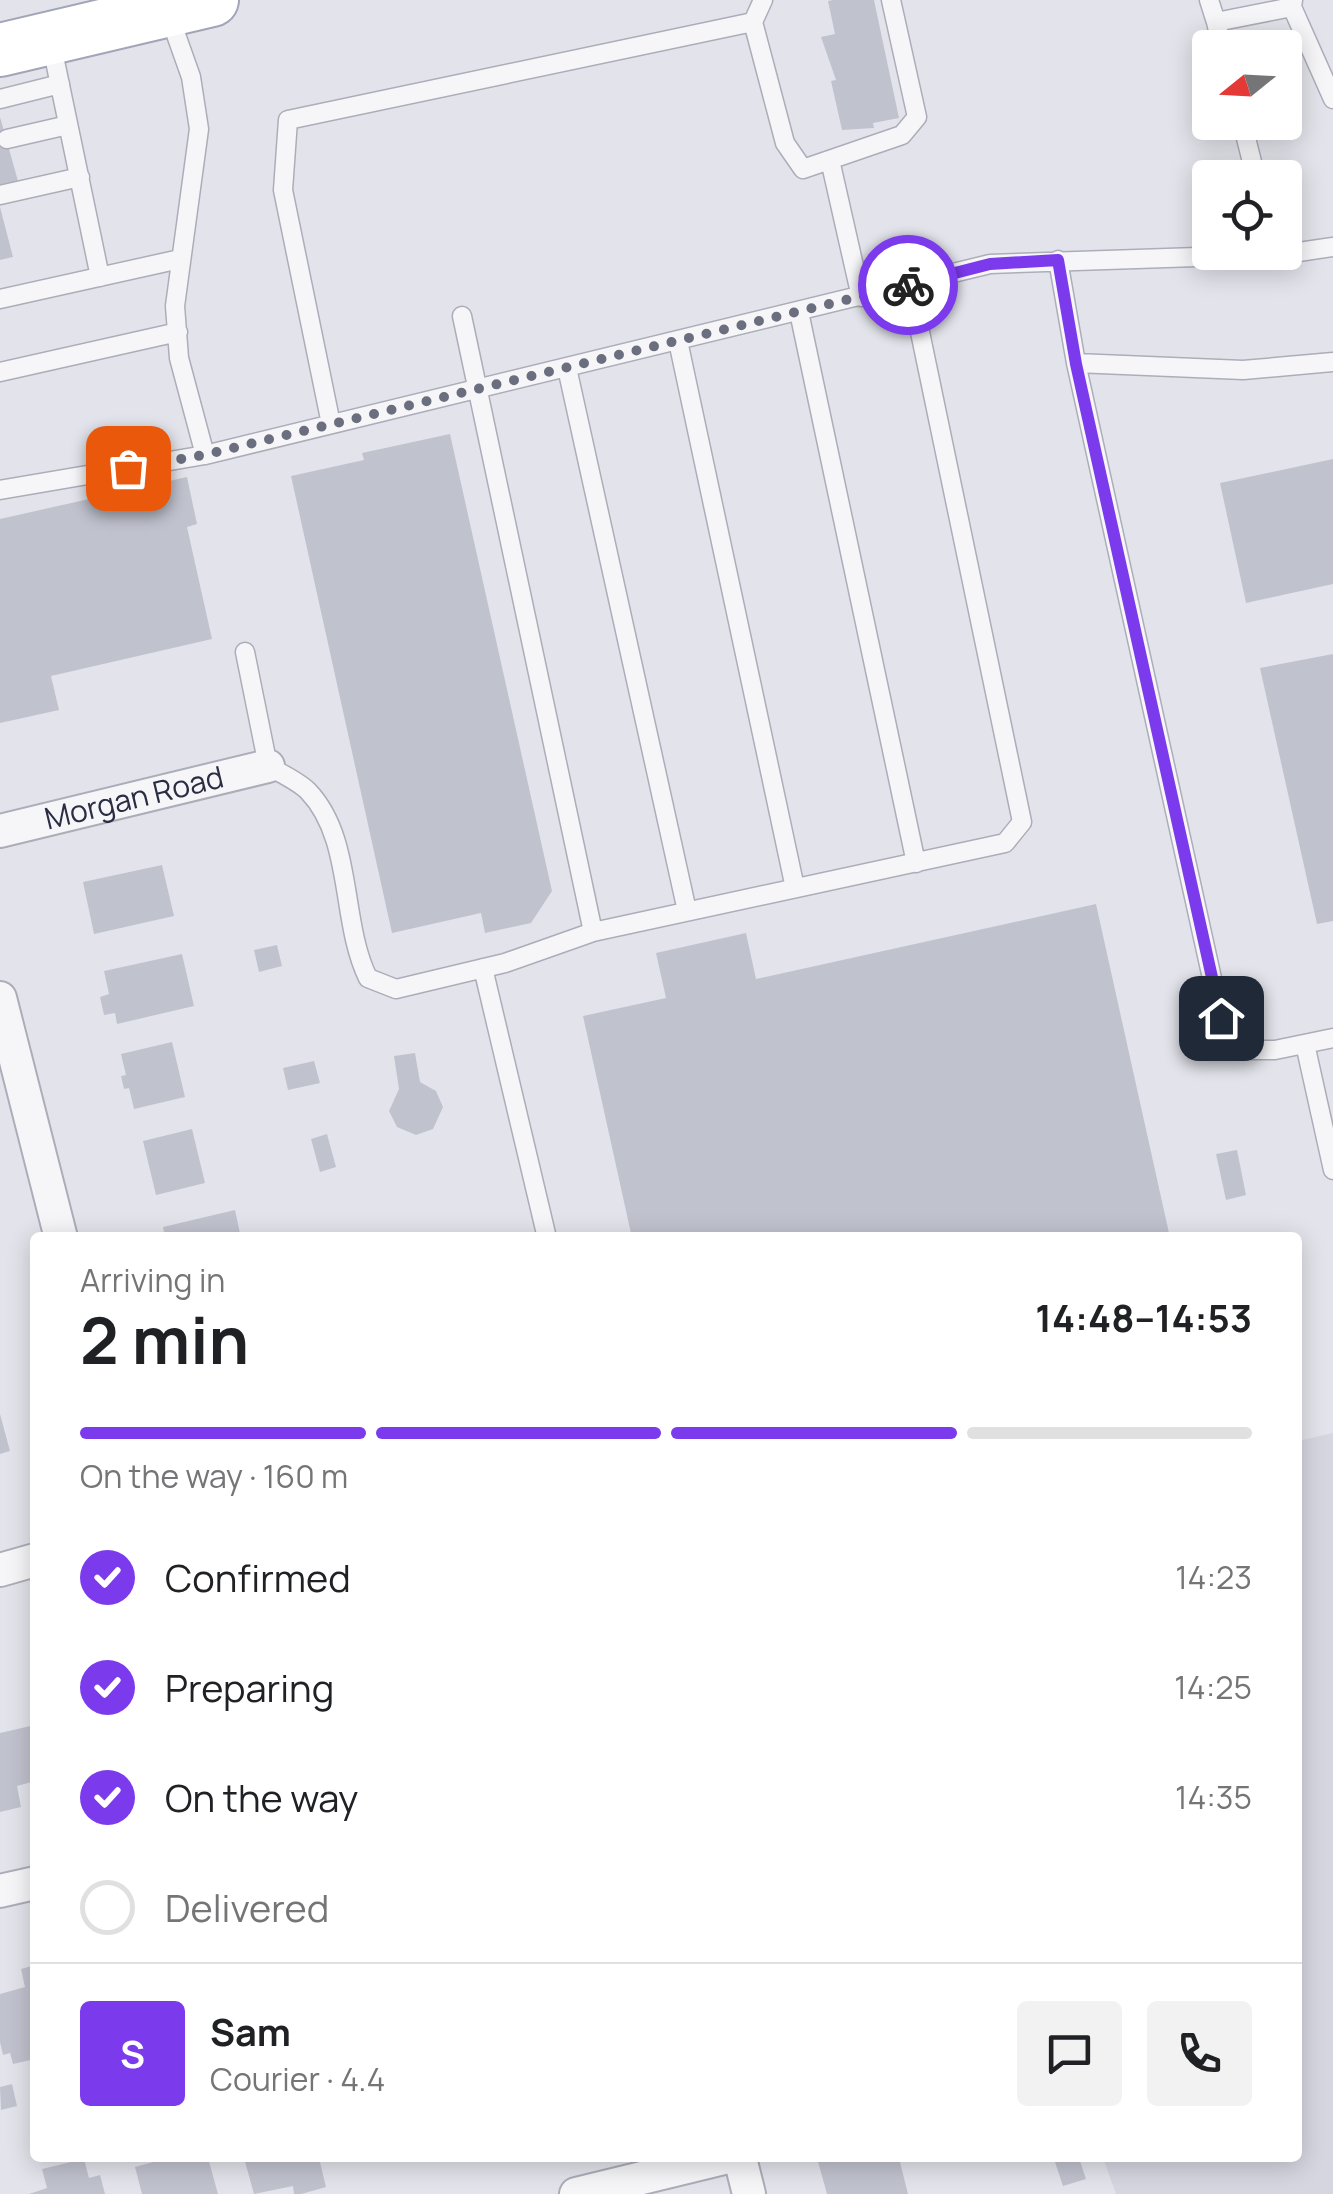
<!DOCTYPE html>
<meta charset="utf-8">
<style>
:root{--surface:#fff;--page:#f2f2f2;--text:#202124;--muted:#757577;--line:#e0e0e0;--accent:#7c3aed}
body{margin:0;font-family:Manrope,sans-serif;background:var(--page);color:var(--text);height:100vh;display:flex;flex-direction:column;font-size:38px;white-space:nowrap}
*{box-sizing:border-box;margin:0}
p{font-size:32px;color:var(--muted)}
.icon{flex:none;width:55px;height:55px;fill:none;stroke:currentColor;stroke-width:2;stroke-linecap:round;stroke-linejoin:round}
.map{position:relative;flex:1;overflow:hidden}
.details{position:absolute;left:30px;top:1232px;width:1272px;height:930px;display:flex;flex-direction:column;background:var(--surface);border-radius:10px;box-shadow:0 5px 25px #0003}
.details>*{flex:none}
.needle{width:65px;rotate:252deg}
.buttons{position:absolute;left:1192px;top:30px;display:grid;gap:20px}
.buttons a{display:grid;place-items:center;width:110px;height:110px;border-radius:10px;background:var(--surface);box-shadow:0 5px 25px #0003;font-size:50px}
.pin{position:absolute;display:grid;place-items:center;width:85px;height:85px;color:#fff;margin:-42px;border-radius:20px;box-shadow:0 5px 15px #0006}
.courier{position:absolute;display:grid;place-items:center;width:100px;height:100px;margin:-50px;border:8px solid #7c3aed;border-radius:50%;background:#fff;color:#222;box-shadow:0 2px 12px #0007}
.overview em{font-style:normal;font-weight:700}
.overview div{display:flex;flex-direction:column-reverse}
.overview{display:flex;align-items:center;justify-content:space-between;height:170px;padding:0 50px}
h1{font-size:65px;font-weight:700;line-height:75px}
.bar{display:grid;grid-template-columns:repeat(4,1fr);gap:15px 10px;align-content:center;height:120px;padding:0 50px}
.bar i{height:12px;border-radius:8px;background:var(--line)}
.bar .active{background:var(--accent)}
.bar p{grid-column:span 4}
.line{display:flex;align-items:center;gap:25px;padding:0 50px;border-top:2px solid var(--line)}
.line div{flex:1}
.round{display:grid;place-items:center;flex:none;width:105px;height:105px;border-radius:10px;background:var(--page)}
ol{padding:0 50px;list-style:none}
li{display:flex;align-items:center;gap:30px;height:110px}
li p{margin-inline-start:auto}
li .icon{padding:10px;border-radius:50%;background:var(--accent);color:#fff;stroke-width:4}
li:last-child{color:var(--muted)}
li i{width:55px;height:55px;border:5px solid var(--line);border-radius:50%}
.map>svg:first-child{display:block}
.built{fill:#d5d6e0}
.building{fill:#c0c2ce}
.lines{fill:none;stroke-linecap:round;stroke-linejoin:round}
.lane-casing{stroke:#acadb9;stroke-width:21}
.street-casing{stroke:#acadb9;stroke-width:36}
.primary-casing{stroke:#a2a5b7;stroke-width:56}
.lane{stroke:#f6f6f9;stroke-width:18}
.street{stroke:#f6f6f9;stroke-width:32}
.primary{stroke:#fff;stroke-width:52}
.done{stroke:#6b6e7e;stroke-width:10;stroke-dasharray:0 18}
.route{stroke:#7c3aed;stroke-width:12}
.labels{text-anchor:middle;stroke-width:8;stroke-linejoin:round;paint-order:stroke}
.street-label{font-size:30px;fill:#2b2e43;stroke:#f3f4f8}
</style>
<div class="map">
<svg width="1333" height="2194" viewBox="0 0 1333 2194">
<rect width="100%" height="100%" fill="#e3e4eb"/>
<!-- built -->
<path class="built" d="M1333,1433V2194H1116L1103,2158H1298V1441Z"/>
<!-- building -->
<path class="building" d="M833,0H874L899,118L873,123L874,128L842,130L831,81L836,80L821,37L835,34L828,1Z
M0,117L18,181L0,186Z
M0,207L13,257L0,260Z
M450,434L552,891L531,923L485,933L481,913L392,933L291,476L364,460L362,453Z
M1333,459V584L1246,603L1220,483Z
M187,477L197,524L187,527L212,639L51,676L59,710L0,723V519Z
M1333,654V921L1317,924L1260,668Z
M162,865L174,916L94,934L83,882Z
M1096,904L1169,1233L1147,1238H632L583,1016L666,998L656,953L746,933L756,979Z
M277,945L282,966L259,972L254,950Z
M182,954L194,1006L117,1024L115,1013L104,1015L100,997L109,994L104,971Z
M172,1042L185,1097L134,1109L129,1088L124,1089L121,1076L126,1075L121,1054Z
M415,1053L420,1082L436,1091L443,1107L433,1129L416,1135L397,1127L389,1111L399,1089L394,1056Z
M314,1061L320,1083L288,1090L283,1068Z
M192,1129L205,1183L156,1195L143,1141Z
M327,1134L336,1167L320,1172L311,1139Z
M1237,1150L1246,1195L1226,1200L1216,1154Z
M235,1210L241,1238H165L163,1227Z
M0,1414L10,1451L0,1454Z
M35,1725V1781L17,1786L21,1807L0,1812V1733Z
M35,1965V2059L13,2064L10,2053L3,2055L0,2042V1994L25,1987L21,1969Z
M12,2084L17,2106L1,2110L0,2087Z
M168,2158H208L218,2194H142L135,2167Z
M244,2158H319L326,2187L301,2194H294L293,2186L254,2194Z
M817,2158H899L908,2194H827Z
M1070,2158H1079L1086,2179L1063,2186L1055,2162Z
M84,2159L89,2178L100,2175L105,2194H29L47,2188L42,2169Z"/>
<g class="lines">
<!-- lane casing -->
<g class="lane-casing">
<path id="lane" d="M763,0L753,22L785,143L803,169L902,135L917,117L891,0
M1209,0L1216,22L1292,7
M1293,0L1292,7L1333,99
M169,15L191,77L199,129L175,306L179,358L205,455
M1216,22L1222,48
M51,42L100,277
M0,99L60,84
M1242,122L1256,178
M7,139L68,125
M830,160L861,297
M0,195L80,177
M1058,260L1076,363L1221,1019L1240,1050H1275L1333,1038
M0,299L180,259
M799,312L916,863
M462,316L593,932
M678,341L795,888
M1076,363L1243,370L1333,362
M567,368L687,911
M0,372L178,332
M331,424L283,190L288,120L753,22
M0,490L205,455L990,264L1285,254L1333,247
M245,652L268,766C280,773 298,781 308,791C354,839 340,921 368,978L396,989L505,963L593,932L1005,843L1022,822L910,284
M483,968L547,1238
M1305,1044L1333,1170"/>
</g>
<!-- street casing -->
<g class="street-casing">
<g id="street">
<path id="s1" d="M0,831L268,766"/>
<path d="M0,998L61,1238"/>
<path d="M0,1570L35,1560"/>
<path d="M0,1891L35,1883"/>
<path d="M740,2158L749,2194"/>
<path d="M576,2194L724,2158"/>
</g>
</g>
<!-- primary casing -->
<g class="primary-casing">
<path id="primary" d="M0,50L212,0"/>
</g>
<!-- lane -->
<use href="#lane" class="lane"/>
<!-- street -->
<use href="#street" class="street"/>
<!-- primary -->
<use href="#primary" class="primary"/>
</g>
<g class="lines">
<!-- done -->
<path class="done" d="M128,468L204,455L908,285"/>
<!-- route -->
<path class="route" d="M908,285L990,264L1058,260L1076,364L1221,1018"/>
</g>
<g class="labels">
<!-- street labels -->
<g class="street-label">
<text dy="10" stroke="none"><textPath href="#s1" startOffset="138">Morgan Road</textPath></text>
</g>
</g>
</svg>
<div class="buttons">
<a><svg class="needle" viewBox="-14 -14 28 28"><path d="M0-13l5 13h-10z" fill="#e53935"/><path d="M0 13l5-13h-10z" fill="#757577"/></svg></a>
<a><svg class="icon" aria-label="locate" viewBox="0 0 24 24"><circle cx="12" cy="12" r="6"/><path d="M12 2v4M12 18v4M2 12h4M18 12h4"/></svg></a>
</div>
<div class="pin" style="left:128px;top:468px;background:#ea580c"><svg class="icon" aria-label="bag" viewBox="0 0 24 24"><path d="M5 8h14l-1 12H6zM9 8a3 3 0 0 1 6 0"/></svg></div>
<div class="pin" style="left:1221px;top:1018px;background:#1f2937"><svg class="icon" aria-label="home" viewBox="0 0 24 24"><path d="M3 11l9-7 9 7M6 9v11h12V9"/></svg></div>
<div class="courier" style="left:908px;top:285px"><svg class="icon" aria-label="bike" viewBox="0 0 24 24"><circle cx="6" cy="16" r="4"/><circle cx="18" cy="16" r="4"/><path d="M6 16l4-8h5l3 8M10 8l3 8H6M13 5h3"/></svg></div>
<section class="details">
<div class="overview"><div><h1>2 min</h1><p>Arriving in</p></div><em>14:48–14:53</em></div>
<div class="bar"><i class="active"></i><i class="active"></i><i class="active"></i><i></i><p>On the way · 160 m</p></div>
<ol>
<li><svg class="icon" aria-label="check" viewBox="0 0 24 24"><path d="M5 12l5 5 9-10"/></svg>Confirmed<p>14:23</p></li>
<li><svg class="icon" aria-label="check" viewBox="0 0 24 24"><path d="M5 12l5 5 9-10"/></svg>Preparing<p>14:25</p></li>
<li><svg class="icon" aria-label="check" viewBox="0 0 24 24"><path d="M5 12l5 5 9-10"/></svg>On the way<p>14:35</p></li>
<li><i></i>Delivered</li>
</ol>
<div class="line" style="height:180px"><b class="round" style="background:var(--accent);color:#fff">S</b><div><b>Sam</b><p>Courier · 4.4</p></div><a class="round"><svg class="icon" aria-label="chat" viewBox="0 0 24 24"><path d="M4 5h16v11H9l-5 4z"/></svg></a><a class="round"><svg class="icon" aria-label="phone" viewBox="0 0 24 24"><path d="M5 4h4l2 5-3 2q2 4 5 5l2-3 5 2v4C11 20 4 13 5 4z"/></svg></a></div>
</section>
</div>
